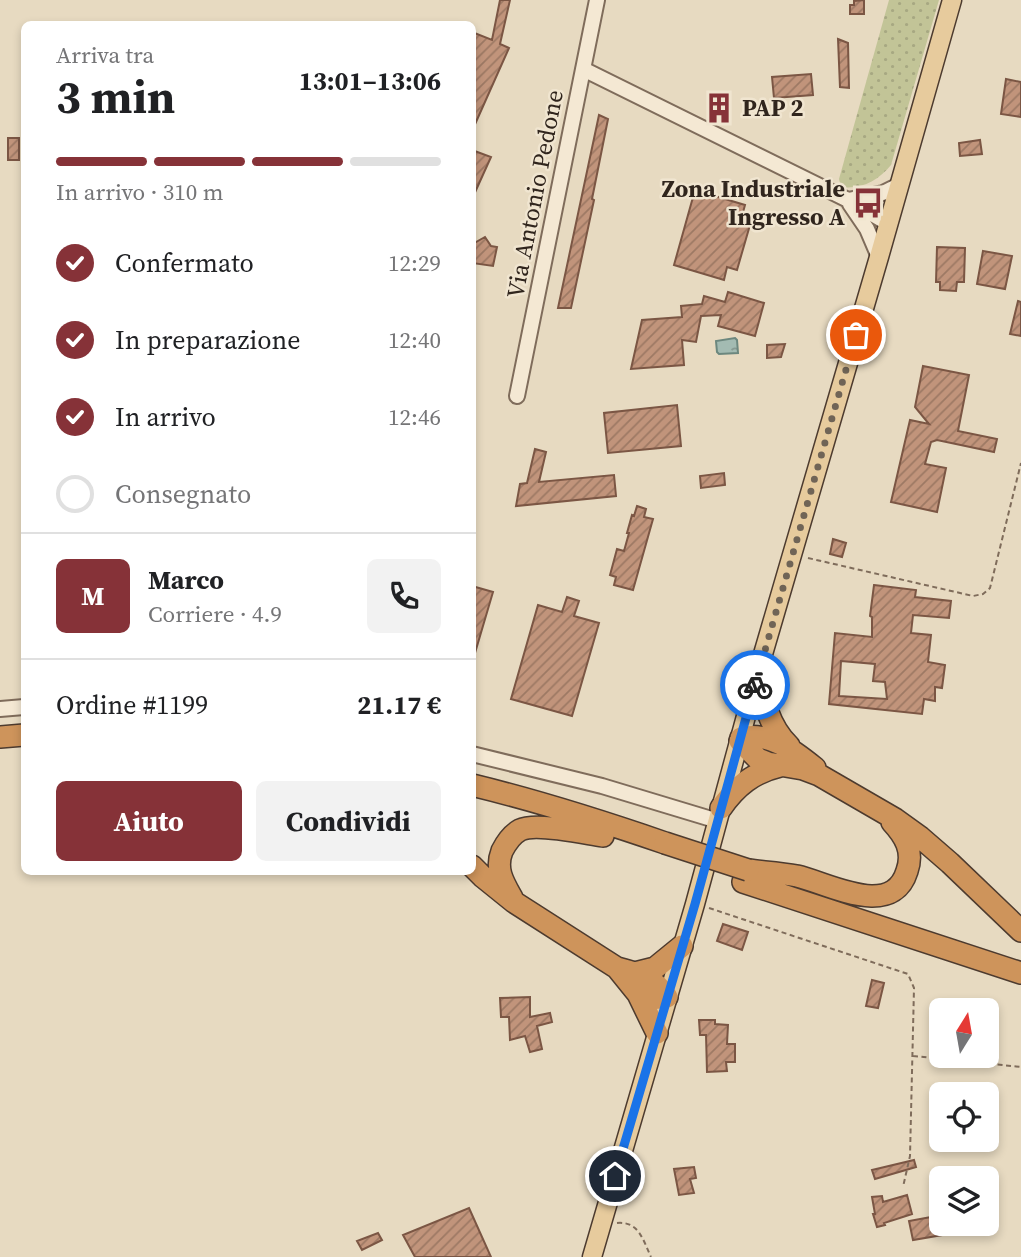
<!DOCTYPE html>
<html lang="it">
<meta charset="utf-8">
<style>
:root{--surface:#fff;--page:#f2f2f2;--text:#202124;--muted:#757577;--line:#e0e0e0;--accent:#863238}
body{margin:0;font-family:"Source Serif 4",serif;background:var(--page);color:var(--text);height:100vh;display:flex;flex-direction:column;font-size:26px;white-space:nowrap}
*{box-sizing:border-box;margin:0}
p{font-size:23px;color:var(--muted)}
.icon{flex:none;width:38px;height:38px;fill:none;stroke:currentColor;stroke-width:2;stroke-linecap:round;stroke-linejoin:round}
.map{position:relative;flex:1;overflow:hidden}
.sheet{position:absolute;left:21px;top:21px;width:455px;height:854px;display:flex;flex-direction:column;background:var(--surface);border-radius:10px;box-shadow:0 4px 10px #0003}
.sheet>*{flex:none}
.needle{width:46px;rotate:11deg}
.buttons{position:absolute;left:929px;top:998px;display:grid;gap:14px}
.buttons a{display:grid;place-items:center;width:70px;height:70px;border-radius:10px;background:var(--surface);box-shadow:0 4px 10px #0003;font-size:35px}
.pin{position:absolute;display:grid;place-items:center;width:60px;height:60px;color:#fff;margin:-30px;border:4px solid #fff;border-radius:50%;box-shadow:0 2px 7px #0007}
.courier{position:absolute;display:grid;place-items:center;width:70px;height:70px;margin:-35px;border:5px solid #1a73e8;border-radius:50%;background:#fff;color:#222;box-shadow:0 2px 9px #0007}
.summary em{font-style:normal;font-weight:700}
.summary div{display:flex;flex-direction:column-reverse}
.summary{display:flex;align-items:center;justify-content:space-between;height:119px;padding:0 35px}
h1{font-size:46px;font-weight:700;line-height:52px}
.bar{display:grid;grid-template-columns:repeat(4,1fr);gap:10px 7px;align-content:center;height:84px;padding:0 35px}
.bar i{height:9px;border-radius:5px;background:var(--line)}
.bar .current{background:var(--accent)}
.bar p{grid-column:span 4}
.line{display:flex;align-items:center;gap:18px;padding:0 35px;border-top:2px solid var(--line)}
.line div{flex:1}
.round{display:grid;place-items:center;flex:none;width:74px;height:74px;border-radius:10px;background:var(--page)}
ol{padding:0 35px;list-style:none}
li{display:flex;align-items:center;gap:21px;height:77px}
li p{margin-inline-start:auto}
li .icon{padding:7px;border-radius:50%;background:var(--accent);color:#fff;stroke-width:4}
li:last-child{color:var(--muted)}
li i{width:38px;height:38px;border:4px solid var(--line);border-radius:50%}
.cta{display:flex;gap:14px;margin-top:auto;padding:14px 35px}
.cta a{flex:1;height:80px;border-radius:10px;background:var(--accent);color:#fff;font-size:28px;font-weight:700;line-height:80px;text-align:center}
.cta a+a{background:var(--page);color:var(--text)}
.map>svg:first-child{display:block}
.grass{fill:url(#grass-dots)}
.water{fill:url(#water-ripples);stroke:#6c877e;stroke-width:2}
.building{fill:url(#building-hatch);stroke:#7b5644;stroke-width:2;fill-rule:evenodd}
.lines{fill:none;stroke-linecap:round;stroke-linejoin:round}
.minor-casing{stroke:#7f6c5b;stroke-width:18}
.major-casing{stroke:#4d3b2f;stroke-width:21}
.highway-casing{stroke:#4d3b2f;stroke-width:24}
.path{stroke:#7f6c5b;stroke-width:2;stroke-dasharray:5 3.5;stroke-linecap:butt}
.minor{stroke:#f4e8d3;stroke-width:14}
.major{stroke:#e7cb9d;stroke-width:18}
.highway{stroke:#ce945b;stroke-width:21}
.highway-bridge-casing{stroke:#4d3b2f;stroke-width:24;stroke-linecap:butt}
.highway-bridge{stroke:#ce945b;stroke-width:21}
.done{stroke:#706456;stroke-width:7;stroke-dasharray:0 12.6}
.route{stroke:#1a73e8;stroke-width:9}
.labels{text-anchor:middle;stroke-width:5;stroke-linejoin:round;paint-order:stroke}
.poi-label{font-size:24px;font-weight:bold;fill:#30251d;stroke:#f0e5d0;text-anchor:start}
.street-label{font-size:24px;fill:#30251d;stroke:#f0e5d0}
</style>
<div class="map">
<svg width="1021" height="1257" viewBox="0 0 1021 1257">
<defs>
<pattern id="grass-dots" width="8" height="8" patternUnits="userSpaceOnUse" patternTransform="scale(1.75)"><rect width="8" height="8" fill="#c2c497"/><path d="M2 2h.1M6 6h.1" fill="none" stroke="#a7a882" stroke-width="1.8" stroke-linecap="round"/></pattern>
<pattern id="water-ripples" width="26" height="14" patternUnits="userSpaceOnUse" patternTransform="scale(1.75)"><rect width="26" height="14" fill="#a3bbb2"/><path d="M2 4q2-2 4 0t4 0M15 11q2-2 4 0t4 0" fill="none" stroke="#859890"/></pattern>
<pattern id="building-hatch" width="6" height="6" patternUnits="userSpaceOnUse" patternTransform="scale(1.75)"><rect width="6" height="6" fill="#c1947b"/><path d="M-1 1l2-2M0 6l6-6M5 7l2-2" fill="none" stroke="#9d7964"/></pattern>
</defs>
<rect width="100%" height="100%" fill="#e7dac1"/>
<!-- grass -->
<path class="grass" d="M889,0H939L891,165C879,180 861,190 841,187L839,179Z"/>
<!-- water -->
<path class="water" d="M735,338L737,340L738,353L719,354L717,352L716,341Z"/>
<!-- building -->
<path class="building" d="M500,0H510L500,44L509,48L472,131V32L492,40Z
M864,0V14H850V5H854V1Z
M838,39L848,43L849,88L840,87Z
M811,74L813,95L774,98L772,77Z
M1006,79L1021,82V117L1001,114Z
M599,115L608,119L592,199L594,200L571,308H558Z
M8,138H19V160H8Z
M980,140L982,154L960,156L959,143Z
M472,150L491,157L472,199Z
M695,190L745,205L742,216L752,218L737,270L727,267L724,280L674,265Z
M485,237L491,246L497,247L493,266L472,263V242H476Z
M937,247L965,248L964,282H957L956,291L940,290V282H936Z
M983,251L1012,256L1005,289L977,284Z
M728,292L764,303L755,336L718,326L721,315L701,316L696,342L682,340L684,365L631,369L642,320L682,317L681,306L702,304L704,296L725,302Z
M1018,301L1021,302V336L1010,334Z
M785,344L781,357L767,358V345Z
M923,366L969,375L958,431L997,439L994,452L937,440L931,442L925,464L946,468L937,512L891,502L910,420L929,424L915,407Z
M677,405L681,446L608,453L604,413Z
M535,449L546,452L539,482L614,475L616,496L516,506L520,484L527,483Z
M724,473L725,485L701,488L700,476Z
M637,506L646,509L644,517L653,519L633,590L614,585L616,577L610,575L617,549L624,551L629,533H627L632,515L634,516Z
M833,539L846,543L842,557L830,554Z
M874,585L916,590L915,597L951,601L949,618L913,615L911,633L931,635L928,662L945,665L942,688L935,687V701L924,699L922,714L829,704L835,633L872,637V617L870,616ZM841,661L875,664L873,681L885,682L887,699L839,696Z
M472,586L493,592L475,653H472Z
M567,597L579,601L574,616L599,623L572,716L511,699L538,605L562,612Z
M723,924L748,932L742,950L717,941Z
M872,980L884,983L878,1008L866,1006Z
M530,997V1017L550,1013L552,1022L537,1026L542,1049L530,1052L525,1036L510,1040L509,1017H501L500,998Z
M699,1020H715V1024L728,1025L727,1044H735V1062H726L727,1071L707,1072L706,1035H700Z
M914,1160L916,1167L875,1179L872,1170Z
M694,1167L696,1178L690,1179L694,1193L679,1195L674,1169Z
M907,1195L912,1214L884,1223L885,1225L877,1227L873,1214H875L872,1197L882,1196L883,1202Z
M469,1208L491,1257H415L403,1235Z
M942,1215V1223H954L960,1232L913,1240L909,1221Z
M378,1233L382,1240L362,1250L357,1241Z"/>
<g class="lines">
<!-- minor casing -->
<g class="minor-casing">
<path id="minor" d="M583,69L848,200L889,224
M848,200L883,193L899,185
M850,204L867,229L879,257
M517,396L597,0
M0,709L24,707
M472,754L602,786L718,821"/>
</g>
<!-- major casing -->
<g class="major-casing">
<path id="major" d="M592,1257L695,904L761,661L879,257L952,0"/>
</g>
<!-- highway casing -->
<g class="highway-casing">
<path id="highway" d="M761,661C760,692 767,724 789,746
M0,737L24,735
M741,738C769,731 794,751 815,768
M740,741L758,759L768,763L803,769L819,775L895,819L920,837L950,863L1021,931
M472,785C538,801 601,821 665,843
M721,808C736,786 754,772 780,766
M472,866L483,877L514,902L617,968L638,994L657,1033
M748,870C764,872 781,873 797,876C828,883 892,920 907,871C914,851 905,836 892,822
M743,882L1021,973
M512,898C503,882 495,869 502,851C506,843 511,835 520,830C536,822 583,833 603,836
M617,968C640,974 653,977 667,997L651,999L638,994
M635,973L655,968L682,946"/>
</g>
<!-- path -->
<path class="path" d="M808,558L973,596L983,594L990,588L1021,463
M709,908L908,974L914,988L910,1156L903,1187
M913,1056L1021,1067
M617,1223C639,1221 643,1240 651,1257"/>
<!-- minor -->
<use href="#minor" class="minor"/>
<!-- major -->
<use href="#major" class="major"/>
<!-- highway -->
<use href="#highway" class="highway"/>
<!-- highway-bridge casing -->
<g class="highway-bridge-casing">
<path id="highway-bridge" d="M665,843L748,870"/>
</g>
<!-- highway-bridge -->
<use href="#highway-bridge" class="highway-bridge"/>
</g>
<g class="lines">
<!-- done -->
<path class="done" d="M755,685L856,335"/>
<!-- route -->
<path class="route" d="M615,1176L695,904L755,685"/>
</g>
<!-- icons -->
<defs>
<g id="building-bare" transform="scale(2.415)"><path d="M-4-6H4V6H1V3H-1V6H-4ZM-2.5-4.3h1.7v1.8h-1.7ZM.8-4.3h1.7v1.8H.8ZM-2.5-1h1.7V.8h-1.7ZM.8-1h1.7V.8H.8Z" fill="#863238" stroke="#f0e5d0" stroke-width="2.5" paint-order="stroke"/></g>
<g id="bus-bare" transform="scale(2.415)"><path d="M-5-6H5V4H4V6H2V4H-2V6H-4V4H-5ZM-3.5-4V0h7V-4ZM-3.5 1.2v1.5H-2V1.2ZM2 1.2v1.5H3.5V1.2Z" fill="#863238" stroke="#f0e5d0" stroke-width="2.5" paint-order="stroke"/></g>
</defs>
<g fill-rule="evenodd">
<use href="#building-bare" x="719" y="108"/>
<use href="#bus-bare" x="868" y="203"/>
</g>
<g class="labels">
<!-- poi labels -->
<g class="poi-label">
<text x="742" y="116">PAP 2</text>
<text x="845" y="197" text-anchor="end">Zona Industriale<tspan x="845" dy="28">Ingresso A</tspan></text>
</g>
<!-- street labels -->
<g class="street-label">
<text transform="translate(535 194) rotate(-79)" y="8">Via Antonio Pedone</text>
</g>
</g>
</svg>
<div class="buttons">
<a><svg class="needle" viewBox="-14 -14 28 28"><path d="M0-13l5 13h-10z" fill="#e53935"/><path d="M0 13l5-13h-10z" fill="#757577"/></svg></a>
<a><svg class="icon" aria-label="locate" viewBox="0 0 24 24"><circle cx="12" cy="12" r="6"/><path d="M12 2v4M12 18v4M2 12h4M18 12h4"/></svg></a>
<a><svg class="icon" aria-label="layers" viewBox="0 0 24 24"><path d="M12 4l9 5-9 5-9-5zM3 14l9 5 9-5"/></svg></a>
</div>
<div class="pin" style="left:856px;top:335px;background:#ea580c"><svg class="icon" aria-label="bag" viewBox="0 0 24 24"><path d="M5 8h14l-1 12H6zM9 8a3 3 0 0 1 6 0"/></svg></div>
<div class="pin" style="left:615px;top:1176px;background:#1f2937"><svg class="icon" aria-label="home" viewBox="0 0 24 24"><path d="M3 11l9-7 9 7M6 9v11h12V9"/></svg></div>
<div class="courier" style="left:755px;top:685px"><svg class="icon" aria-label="bike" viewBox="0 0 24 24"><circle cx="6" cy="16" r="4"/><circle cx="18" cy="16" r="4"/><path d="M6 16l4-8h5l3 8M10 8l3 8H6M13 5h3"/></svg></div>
<section class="sheet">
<div class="summary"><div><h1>3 min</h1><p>Arriva tra</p></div><em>13:01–13:06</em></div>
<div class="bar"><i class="current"></i><i class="current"></i><i class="current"></i><i></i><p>In arrivo · 310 m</p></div>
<ol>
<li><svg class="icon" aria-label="check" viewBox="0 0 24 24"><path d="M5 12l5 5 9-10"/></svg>Confermato<p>12:29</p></li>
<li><svg class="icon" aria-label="check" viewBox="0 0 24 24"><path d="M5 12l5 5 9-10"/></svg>In preparazione<p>12:40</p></li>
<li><svg class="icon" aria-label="check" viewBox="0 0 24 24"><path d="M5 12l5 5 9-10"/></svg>In arrivo<p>12:46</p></li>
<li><i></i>Consegnato</li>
</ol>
<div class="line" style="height:126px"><b class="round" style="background:var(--accent);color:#fff">M</b><div><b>Marco</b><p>Corriere · 4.9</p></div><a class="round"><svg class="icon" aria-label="phone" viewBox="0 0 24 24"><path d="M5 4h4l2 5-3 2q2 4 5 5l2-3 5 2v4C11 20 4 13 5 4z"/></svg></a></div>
<div class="line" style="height:91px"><div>Ordine #1199</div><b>21.17 €</b></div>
<div class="cta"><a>Aiuto</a><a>Condividi</a></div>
</section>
</div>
